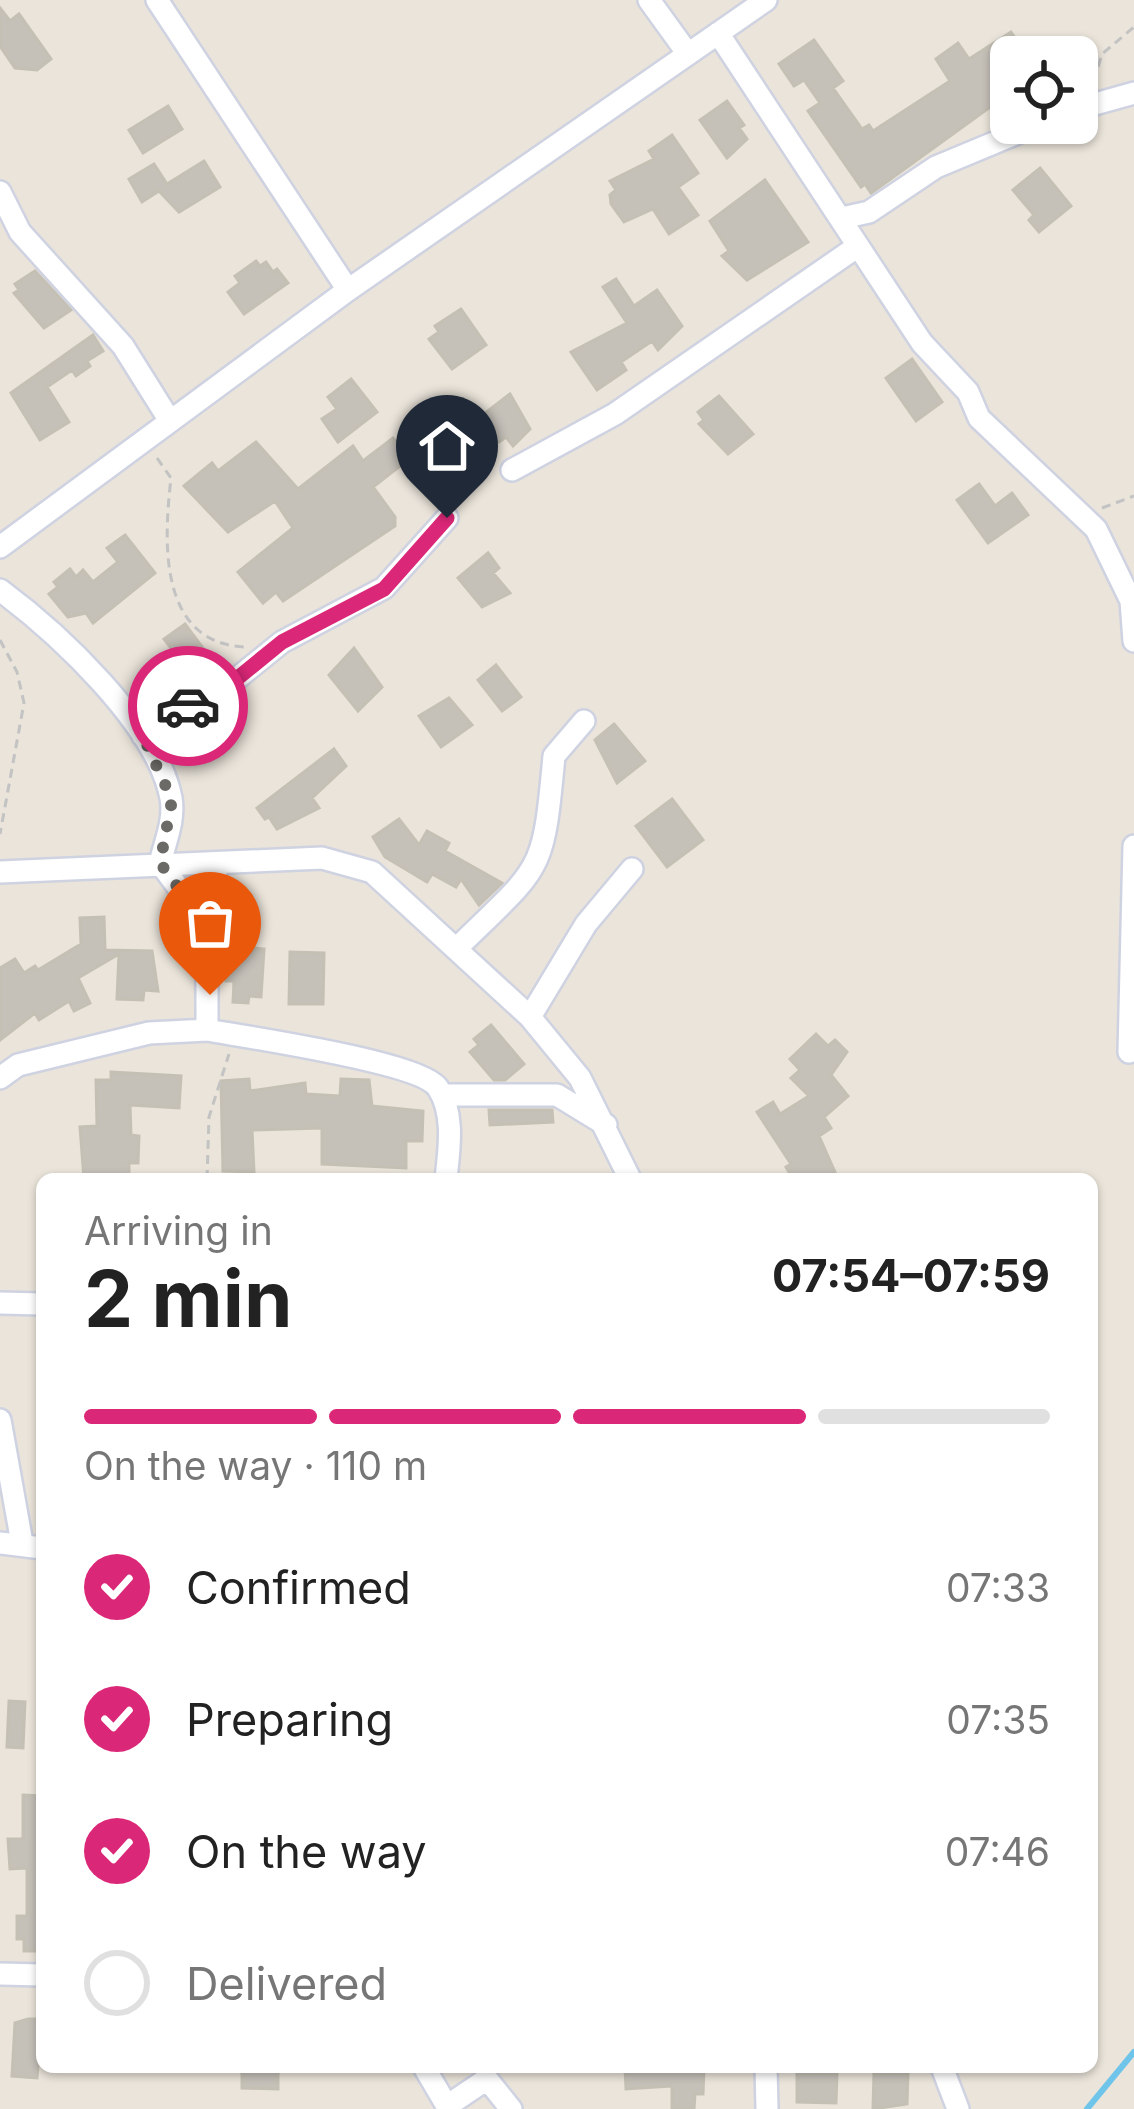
<!DOCTYPE html>
<meta charset="utf-8">
<style>
:root{--surface:#fff;--page:#f6f6f6;--text:#222;--muted:#767676;--line:#e0e0e0;--accent:#db2777}
body{margin:0;font-family:Inter,sans-serif;background:var(--page);color:var(--text);height:100vh;display:flex;flex-direction:column;font-size:45px;white-space:nowrap}
*{box-sizing:border-box;margin:0}
p{font-size:39px;color:var(--muted)}
.icon{flex:none;width:66px;height:66px;fill:none;stroke:currentColor;stroke-width:2;stroke-linecap:round;stroke-linejoin:round}
.map{position:relative;flex:1;overflow:hidden}
.side{position:absolute;left:36px;top:1173px;width:1062px;height:900px;display:flex;flex-direction:column;background:var(--surface);border-radius:18px;box-shadow:0 3px 9px #0004}
.side>*{flex:none}
.buttons{position:absolute;left:990px;top:36px;display:grid;gap:24px}
.buttons a{display:grid;place-items:center;width:108px;height:108px;border-radius:18px;background:var(--surface);box-shadow:0 3px 9px #0004;font-size:60px}
.pin{position:absolute;display:grid;place-items:center;width:102px;height:102px;color:#fff;margin:-123px -51px;border-radius:50% 50% 50% 0;rotate:-45deg;box-shadow:0 0 12px #0007}
.pin .icon{rotate:45deg}
.courier{position:absolute;display:grid;place-items:center;width:120px;height:120px;margin:-60px;border:9px solid #db2777;border-radius:50%;background:#fff;color:#222;box-shadow:0 3px 15px #0007}
.summary em{font-style:normal;font-weight:700}
.summary div{display:flex;flex-direction:column-reverse}
.summary{display:flex;align-items:center;justify-content:space-between;height:204px;padding:0 48px}
h1{font-size:78px;font-weight:700;line-height:90px}
.bar{display:grid;grid-template-columns:repeat(4,1fr);gap:18px 12px;align-content:center;height:144px;padding:0 48px}
.bar i{height:15px;border-radius:9px;background:var(--line)}
.bar .selected{background:var(--accent)}
.bar p{grid-column:span 4}
ol{padding:0 48px;list-style:none}
li{display:flex;align-items:center;gap:36px;height:132px}
li p{margin-inline-start:auto}
li .icon{padding:12px;border-radius:50%;background:var(--accent);color:#fff;stroke-width:4}
li:last-child{color:var(--muted)}
li i{width:66px;height:66px;border:6px solid var(--line);border-radius:50%}
.map>svg:first-child{display:block}
.lines{fill:none;stroke-linecap:round;stroke-linejoin:round}
.stream{stroke:#6fc4ea;stroke-width:6}
.building{fill:#c5c1b9;stroke:#c5c0b4;stroke-width:3}
.minor-casing{stroke:#cfd2e1;stroke-width:26}
.path{stroke:#c3c3c3;stroke-width:3;stroke-dasharray:9 6;stroke-linecap:butt}
.minor{stroke:#fff;stroke-width:21}
.done{stroke:#6c6a66;stroke-width:12;stroke-dasharray:0 21.6}
.route{stroke:#db2777;stroke-width:15}
</style>
<div class="map">
<svg width="1134" height="2109" viewBox="0 0 1134 2109">
<rect width="100%" height="100%" fill="#eae4da"/>
<g class="lines">
<!-- stream -->
<path class="stream" d="M1087,2109L1134,2052"/>
</g>
<!-- building -->
<path class="building" d="M0,8L10,21L19,14L51,59L37,70L15,68L0,46Z
M1011,32L1028,57H1011V92L871,193L865,184L861,187L808,111L820,103L804,80L794,86L779,64L814,40L843,81L833,88L862,129L869,125L873,131L950,81L936,59L958,43L969,59Z
M727,101L744,125L739,128L747,139L727,158L700,120Z
M168,106L182,129L143,153L129,130Z
M672,135L698,173L678,187L698,215L669,234L653,209L624,222L611,204L610,195L616,190L610,181L654,159L649,151Z
M204,161L220,187L179,212L159,191L142,202L129,179L154,164L167,184Z
M1040,168L1071,206L1039,232L1029,220L1034,215L1013,190Z
M765,180L808,242L747,280L722,256L729,251L710,221Z
M256,261L260,266L266,262L273,272L277,269L288,283L244,314L228,292L240,283L235,276Z
M35,271L71,310L44,328L14,293L19,290L15,284Z
M616,279L634,306L657,290L682,326L658,350L652,341L621,362L626,370L597,390L571,352L627,323L603,287Z
M461,309L486,345L452,369L429,339L439,332L435,326Z
M93,335L103,351L87,361L90,366L76,376L72,370L47,387L69,422L40,440L11,393Z
M912,359L942,402L916,421L886,378Z
M351,379L377,412L338,442L322,419L337,409L328,397Z
M510,394L530,429L513,446L506,437L499,442L480,417Z
M719,396L753,434L728,454L699,424L704,420L698,412Z
M393,438L399,445L408,438L418,452L373,487L395,517V526L283,601L276,592L263,603L238,572L293,528L275,501L228,532L184,486L212,463L218,471L256,442L298,489L353,446L363,461Z
M979,484L995,506L1012,493L1028,515L988,543L957,500Z
M125,535L155,573L93,623L86,613L68,617L49,594L58,587L54,582L70,569L76,577L83,570L93,582L118,562L107,548Z
M488,553L499,568L493,573L510,593L482,607L458,578Z
M185,624L211,659L191,674L164,639Z
M354,648L382,687L358,711L329,675Z
M496,665L521,697L502,711L478,680Z
M449,698L472,725L441,747L419,716Z
M614,724L645,761L617,783L595,740Z
M334,749L346,766L312,798L319,808L277,829L269,817L265,819L257,808Z
M672,799L703,840L667,867L636,826Z
M399,819L419,845L427,831L449,843L445,851L502,883L479,905L461,879L456,887L432,874L427,882L385,857L373,837Z
M104,917L105,950L152,951L158,991L144,990L143,1000L117,999L119,954L78,978L90,1003L74,1011L69,1001L39,1020L35,1013L0,1040V968L15,959L24,973L35,966L38,970L81,944L80,918Z
M242,947L264,949L261,997L249,996L248,1003L233,1002L234,981H226L227,952L239,953Z
M290,952L324,953L323,1004H289Z
M491,1025L524,1064L505,1080H494L470,1052L479,1045L474,1039Z
M816,1034L828,1046L835,1040L847,1052L831,1075L848,1096L824,1117L831,1128L819,1136L838,1179H793L786,1167L791,1164L757,1112L773,1102L780,1114L809,1096L791,1078L800,1070L790,1059Z
M111,1072L181,1076L179,1108L130,1105L131,1135L139,1136L138,1163H129V1179H84L80,1127L97,1126L96,1080H111Z
M249,1079L250,1091L305,1083L306,1094L340,1096L341,1079L369,1080L372,1106L423,1111L422,1141H406V1168L322,1164V1128L252,1130L254,1172L223,1171L221,1081Z
M489,1110H552L553,1122L490,1125Z
M9,1701L25,1702L23,1748L7,1747Z
M23,1795L42,1796V1951H24V1939H17V1916H27V1868L10,1869L8,1839H23Z
M28,2019H42L37,2078L12,2076L15,2023Z
M242,2067H278V2089L242,2088Z
M625,2067H704L703,2094H695L694,2109H672V2086L626,2089Z
M797,2072L837,2073L836,2103L797,2102Z
M874,2072L908,2073L907,2104L873,2109Z"/>
<g class="lines">
<!-- minor casing -->
<g class="minor-casing">
<path id="minor" d="M157,0L348,290
M649,0L688,54
M718,33L922,343L968,392L979,418L1096,529L1131,601L1134,641
M1077,109L1134,93
M0,192L20,232L123,346L170,421
M842,218L869,212L936,167L1042,123
M512,470L615,414L858,246
M0,547L348,290L766,0
M0,590C58,633 157,725 171,798C175,820 165,842 160,863L209,929
M143,736L235,680L282,642L384,588L447,518
M0,872L322,858L372,872L530,1017L580,1078L630,1179
M459,946C543,864 543,875 554,756L584,721
M530,1017L586,924L632,869
M207,1030V896L219,863
M1129,1052L1134,846
M0,1078L18,1065L149,1033L207,1030C246,1037 420,1062 438,1088C455,1114 449,1150 446,1179
M442,1095H557L606,1125
M0,1303L42,1304
M0,1420L22,1543
M0,1543L42,1548
M0,1974L42,1975
M424,2067L447,2106L487,2079L511,2109
M766,2067L767,2109
M942,2067L958,2109"/>
</g>
<!-- path -->
<path class="path" d="M1094,81L1102,54L1134,27
M157,458L171,478C164,539 157,643 245,647
M1102,508L1134,496
M0,640L17,672L24,703L0,834
M207,1179L209,1117L229,1054"/>
<!-- minor -->
<use href="#minor" class="minor"/>
</g>
<g class="lines">
<!-- done -->
<path class="done" d="M188,706L143,736L172,800L160,863L208,928L210,995"/>
<!-- route -->
<path class="route" d="M188,706L239,677L282,642L384,589L447,518"/>
</g>
</svg>
<div class="buttons">
<a><svg class="icon" aria-label="locate" viewBox="0 0 24 24"><circle cx="12" cy="12" r="6"/><path d="M12 2v4M12 18v4M2 12h4M18 12h4"/></svg></a>
</div>
<div class="pin" style="left:210px;top:995px;background:#ea580c"><svg class="icon" aria-label="bag" viewBox="0 0 24 24"><path d="M5 8h14l-1 12H6zM9 8a3 3 0 0 1 6 0"/></svg></div>
<div class="pin" style="left:447px;top:518px;background:#1f2937"><svg class="icon" aria-label="home" viewBox="0 0 24 24"><path d="M3 11l9-7 9 7M6 9v11h12V9"/></svg></div>
<div class="courier" style="left:188px;top:706px"><svg class="icon" aria-label="car" viewBox="0 0 24 24"><path d="M5 17H2v-5l4-1 3-4h7l3 4 3 1v5h-3M9 17h6M6 11h13"/><circle cx="7" cy="17" r="2"/><circle cx="17" cy="17" r="2"/></svg></div>
<section class="side">
<div class="summary"><div><h1>2 min</h1><p>Arriving in</p></div><em>07:54–07:59</em></div>
<div class="bar"><i class="selected"></i><i class="selected"></i><i class="selected"></i><i></i><p>On the way · 110 m</p></div>
<ol>
<li><svg class="icon" aria-label="check" viewBox="0 0 24 24"><path d="M5 12l5 5 9-10"/></svg>Confirmed<p>07:33</p></li>
<li><svg class="icon" aria-label="check" viewBox="0 0 24 24"><path d="M5 12l5 5 9-10"/></svg>Preparing<p>07:35</p></li>
<li><svg class="icon" aria-label="check" viewBox="0 0 24 24"><path d="M5 12l5 5 9-10"/></svg>On the way<p>07:46</p></li>
<li><i></i>Delivered</li>
</ol>
</section>
</div>
